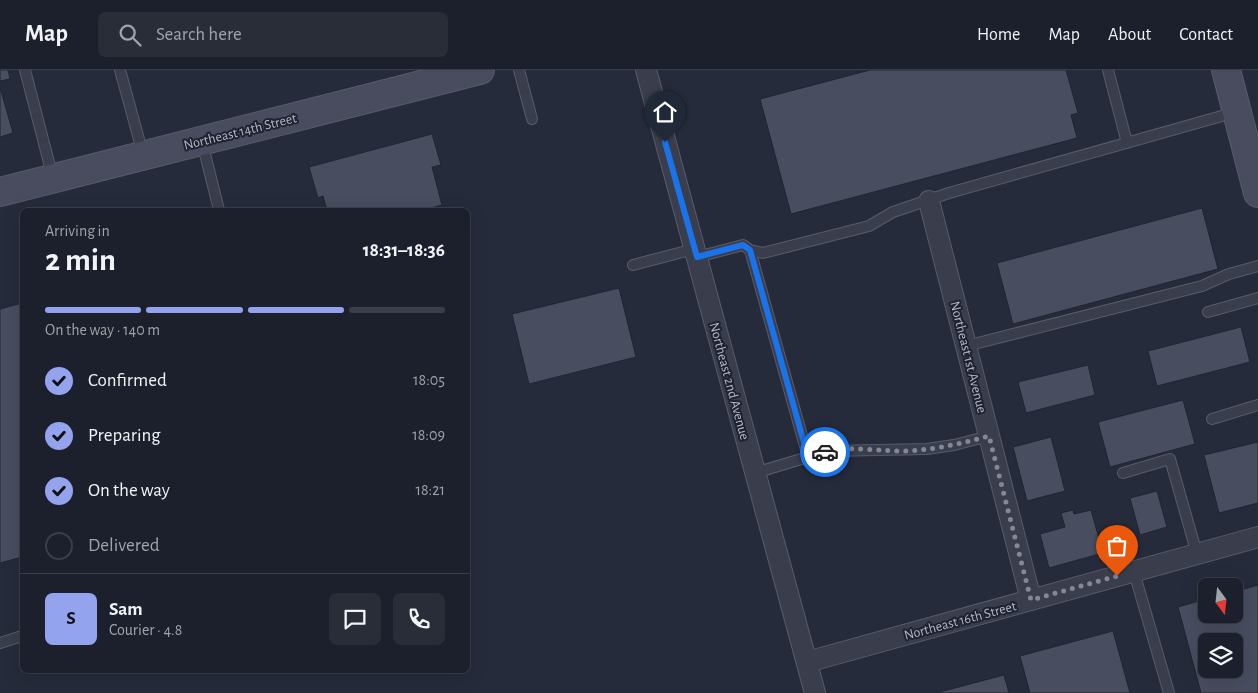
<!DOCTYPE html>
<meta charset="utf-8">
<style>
:root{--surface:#1c202c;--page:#292d38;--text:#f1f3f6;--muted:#a0a3a9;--line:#3a3e48;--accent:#94a3ed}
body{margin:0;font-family:"Alegreya Sans",sans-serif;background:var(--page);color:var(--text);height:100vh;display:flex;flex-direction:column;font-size:19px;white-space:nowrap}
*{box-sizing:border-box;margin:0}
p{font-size:16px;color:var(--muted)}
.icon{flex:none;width:28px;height:28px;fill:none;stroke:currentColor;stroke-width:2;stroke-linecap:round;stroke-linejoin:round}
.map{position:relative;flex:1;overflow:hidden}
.panel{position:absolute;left:20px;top:138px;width:450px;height:465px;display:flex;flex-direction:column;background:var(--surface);border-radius:8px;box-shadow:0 5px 20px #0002,0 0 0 1px var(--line)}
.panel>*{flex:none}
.needle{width:32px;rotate:165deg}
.fabs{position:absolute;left:1198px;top:508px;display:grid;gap:10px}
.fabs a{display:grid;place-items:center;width:45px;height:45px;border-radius:8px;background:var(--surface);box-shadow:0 5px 20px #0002,0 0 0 1px var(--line);font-size:25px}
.pin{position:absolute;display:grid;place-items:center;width:42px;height:42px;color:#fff;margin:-51px -21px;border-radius:50% 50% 50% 0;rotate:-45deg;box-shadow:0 0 5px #0007}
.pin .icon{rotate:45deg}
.courier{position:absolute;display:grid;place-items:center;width:50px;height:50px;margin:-25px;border:4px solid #1a73e8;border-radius:50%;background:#fff;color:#222;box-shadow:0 1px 6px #0007}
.headline em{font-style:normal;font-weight:600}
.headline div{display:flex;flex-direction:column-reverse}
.headline{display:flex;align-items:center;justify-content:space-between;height:85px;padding:0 25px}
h1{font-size:32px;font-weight:600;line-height:38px}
.bar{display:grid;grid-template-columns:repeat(4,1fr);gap:8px 5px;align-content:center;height:60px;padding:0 25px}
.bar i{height:6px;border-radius:4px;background:var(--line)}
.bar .active{background:var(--accent)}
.bar p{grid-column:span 4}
.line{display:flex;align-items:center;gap:12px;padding:0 25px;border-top:1px solid var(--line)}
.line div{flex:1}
.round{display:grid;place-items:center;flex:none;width:52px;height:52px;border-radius:8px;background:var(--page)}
ol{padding:0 25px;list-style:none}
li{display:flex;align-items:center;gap:15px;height:55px}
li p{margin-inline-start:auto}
li .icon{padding:5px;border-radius:50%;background:var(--accent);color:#111;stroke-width:4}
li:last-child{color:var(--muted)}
li i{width:28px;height:28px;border:2px solid var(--line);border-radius:50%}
header{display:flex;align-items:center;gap:30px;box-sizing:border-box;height:70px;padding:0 25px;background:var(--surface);border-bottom:1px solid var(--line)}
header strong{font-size:24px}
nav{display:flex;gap:28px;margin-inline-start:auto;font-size:18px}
.search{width:350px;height:45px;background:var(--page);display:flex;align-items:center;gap:12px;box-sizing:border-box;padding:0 18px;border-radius:8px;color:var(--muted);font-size:19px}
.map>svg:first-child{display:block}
.building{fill:#484d60;stroke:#212432;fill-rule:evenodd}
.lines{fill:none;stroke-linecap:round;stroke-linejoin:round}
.lane-casing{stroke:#585b69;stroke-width:12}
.street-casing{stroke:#585b69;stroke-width:22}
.secondary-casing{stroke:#585b69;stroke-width:30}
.lane{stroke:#3a3d4b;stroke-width:10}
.street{stroke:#3a3d4b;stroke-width:20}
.secondary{stroke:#484c5e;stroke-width:28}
.done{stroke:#848796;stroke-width:5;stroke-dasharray:0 9}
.route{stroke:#1a73e8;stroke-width:6}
.labels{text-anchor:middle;stroke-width:4;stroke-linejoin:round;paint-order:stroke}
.street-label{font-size:14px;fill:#b6b9c7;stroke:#1f2230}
</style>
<header>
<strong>Map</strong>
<div class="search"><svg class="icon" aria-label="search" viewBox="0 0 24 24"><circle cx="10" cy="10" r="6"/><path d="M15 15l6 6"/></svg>Search here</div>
<nav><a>Home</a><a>Map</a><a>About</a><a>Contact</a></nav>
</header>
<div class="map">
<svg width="1258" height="623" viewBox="0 0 1258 623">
<rect width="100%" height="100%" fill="#262b3b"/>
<!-- building -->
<path class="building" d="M0,0H8L10,9L0,11Z
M870,0H1066L1078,43L1071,45L1077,68L791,144L760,29Z
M0,17L13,63L0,67Z
M432,64L441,95L432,97L442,135L423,140H327L323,126L318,128L309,97Z
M1202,138L1218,199L1013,254L997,193Z
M619,218L636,287L529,314L512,244Z
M22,233V487L0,493V239Z
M1241,257L1250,292L1157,316L1148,281Z
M1088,295L1095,325L1026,343L1018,312Z
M1183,330L1195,374L1110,397L1098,352Z
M1051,367L1065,421L1027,431L1013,377Z
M1258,372V433L1219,443L1204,385Z
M1157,421L1167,457L1140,465L1130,428Z
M1073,440L1074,444L1091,440L1103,483L1049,498L1040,464L1065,457L1061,443Z
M1258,515V623H1201L1178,537L1206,529V544H1234V522ZM1206,571H1234V599H1206Z
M1113,561L1130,623H1030L1020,586Z
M1004,605L1009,623H936Z"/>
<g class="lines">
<!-- lane casing -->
<g class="lane-casing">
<path id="lane" d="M25,0L53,108
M120,0L143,84
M519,0L532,49
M1108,0L1127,73
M202,72L219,140
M750,180L808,387L755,403
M697,187L743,175L750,180L763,183L869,156L893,142L949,123L1236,42
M633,195L694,179
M1208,242L1258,228
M966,276L1202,216L1229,204L1258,196
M1212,349L1258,335
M808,387L830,381L927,379L954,375L989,366
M1123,403L1170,389L1197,484
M1134,502L1169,623
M0,573L22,566"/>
</g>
<!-- street casing -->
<g class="street-casing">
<path id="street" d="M646,0L815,623
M929,131L1031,530
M807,592L1258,467"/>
</g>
<!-- secondary casing -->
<g class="secondary-casing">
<path id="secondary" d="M1226,0L1258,123
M0,122L480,0"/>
</g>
<!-- lane -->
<use href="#lane" class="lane"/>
<!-- street -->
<use href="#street" class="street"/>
<!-- secondary -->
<use href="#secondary" class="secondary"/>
</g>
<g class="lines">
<!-- done -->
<path class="done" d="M825,382C849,375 884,382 909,381C937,379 963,373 989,366L1031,530L1117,506"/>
<!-- route -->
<path class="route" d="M665,72L697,187L743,175L750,180L808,387L825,382"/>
</g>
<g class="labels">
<!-- street labels -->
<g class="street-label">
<text transform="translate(240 61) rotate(-14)" y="5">Northeast 14th Street</text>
<text transform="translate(969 287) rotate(76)" y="5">Northeast 1st Avenue</text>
<text transform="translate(730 311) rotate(75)" y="5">Northeast 2nd Avenue</text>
<text transform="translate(960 550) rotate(-15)" y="5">Northeast 16th Street</text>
</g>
</g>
</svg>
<div class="fabs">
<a><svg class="needle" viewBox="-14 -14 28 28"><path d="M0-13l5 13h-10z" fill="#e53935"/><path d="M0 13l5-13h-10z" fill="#a0a3a9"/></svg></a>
<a><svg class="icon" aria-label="layers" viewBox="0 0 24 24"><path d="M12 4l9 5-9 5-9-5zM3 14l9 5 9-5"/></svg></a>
</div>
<div class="pin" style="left:1117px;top:506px;background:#ea580c"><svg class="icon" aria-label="bag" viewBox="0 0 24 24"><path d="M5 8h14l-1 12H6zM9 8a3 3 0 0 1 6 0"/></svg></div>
<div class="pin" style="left:665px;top:72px;background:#1f2937"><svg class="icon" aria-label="home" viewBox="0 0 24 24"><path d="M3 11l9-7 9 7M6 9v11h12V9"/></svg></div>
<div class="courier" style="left:825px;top:382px"><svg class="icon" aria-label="car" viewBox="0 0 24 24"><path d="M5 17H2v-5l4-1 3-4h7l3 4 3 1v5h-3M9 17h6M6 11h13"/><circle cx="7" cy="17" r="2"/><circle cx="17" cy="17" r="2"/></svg></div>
<section class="panel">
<div class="headline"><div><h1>2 min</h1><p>Arriving in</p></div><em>18:31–18:36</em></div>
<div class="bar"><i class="active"></i><i class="active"></i><i class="active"></i><i></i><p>On the way · 140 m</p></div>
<ol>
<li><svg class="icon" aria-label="check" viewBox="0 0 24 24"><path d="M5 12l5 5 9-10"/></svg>Confirmed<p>18:05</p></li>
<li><svg class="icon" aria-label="check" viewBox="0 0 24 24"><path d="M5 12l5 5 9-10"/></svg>Preparing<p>18:09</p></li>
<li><svg class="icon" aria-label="check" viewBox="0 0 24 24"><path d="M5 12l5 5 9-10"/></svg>On the way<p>18:21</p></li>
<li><i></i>Delivered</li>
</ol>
<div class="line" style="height:90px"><b class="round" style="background:var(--accent);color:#111">S</b><div><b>Sam</b><p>Courier · 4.8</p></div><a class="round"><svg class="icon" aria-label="chat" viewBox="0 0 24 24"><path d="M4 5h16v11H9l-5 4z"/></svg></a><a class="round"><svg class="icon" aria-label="phone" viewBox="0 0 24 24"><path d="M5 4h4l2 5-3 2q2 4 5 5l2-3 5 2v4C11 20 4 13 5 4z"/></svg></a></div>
</section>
</div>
